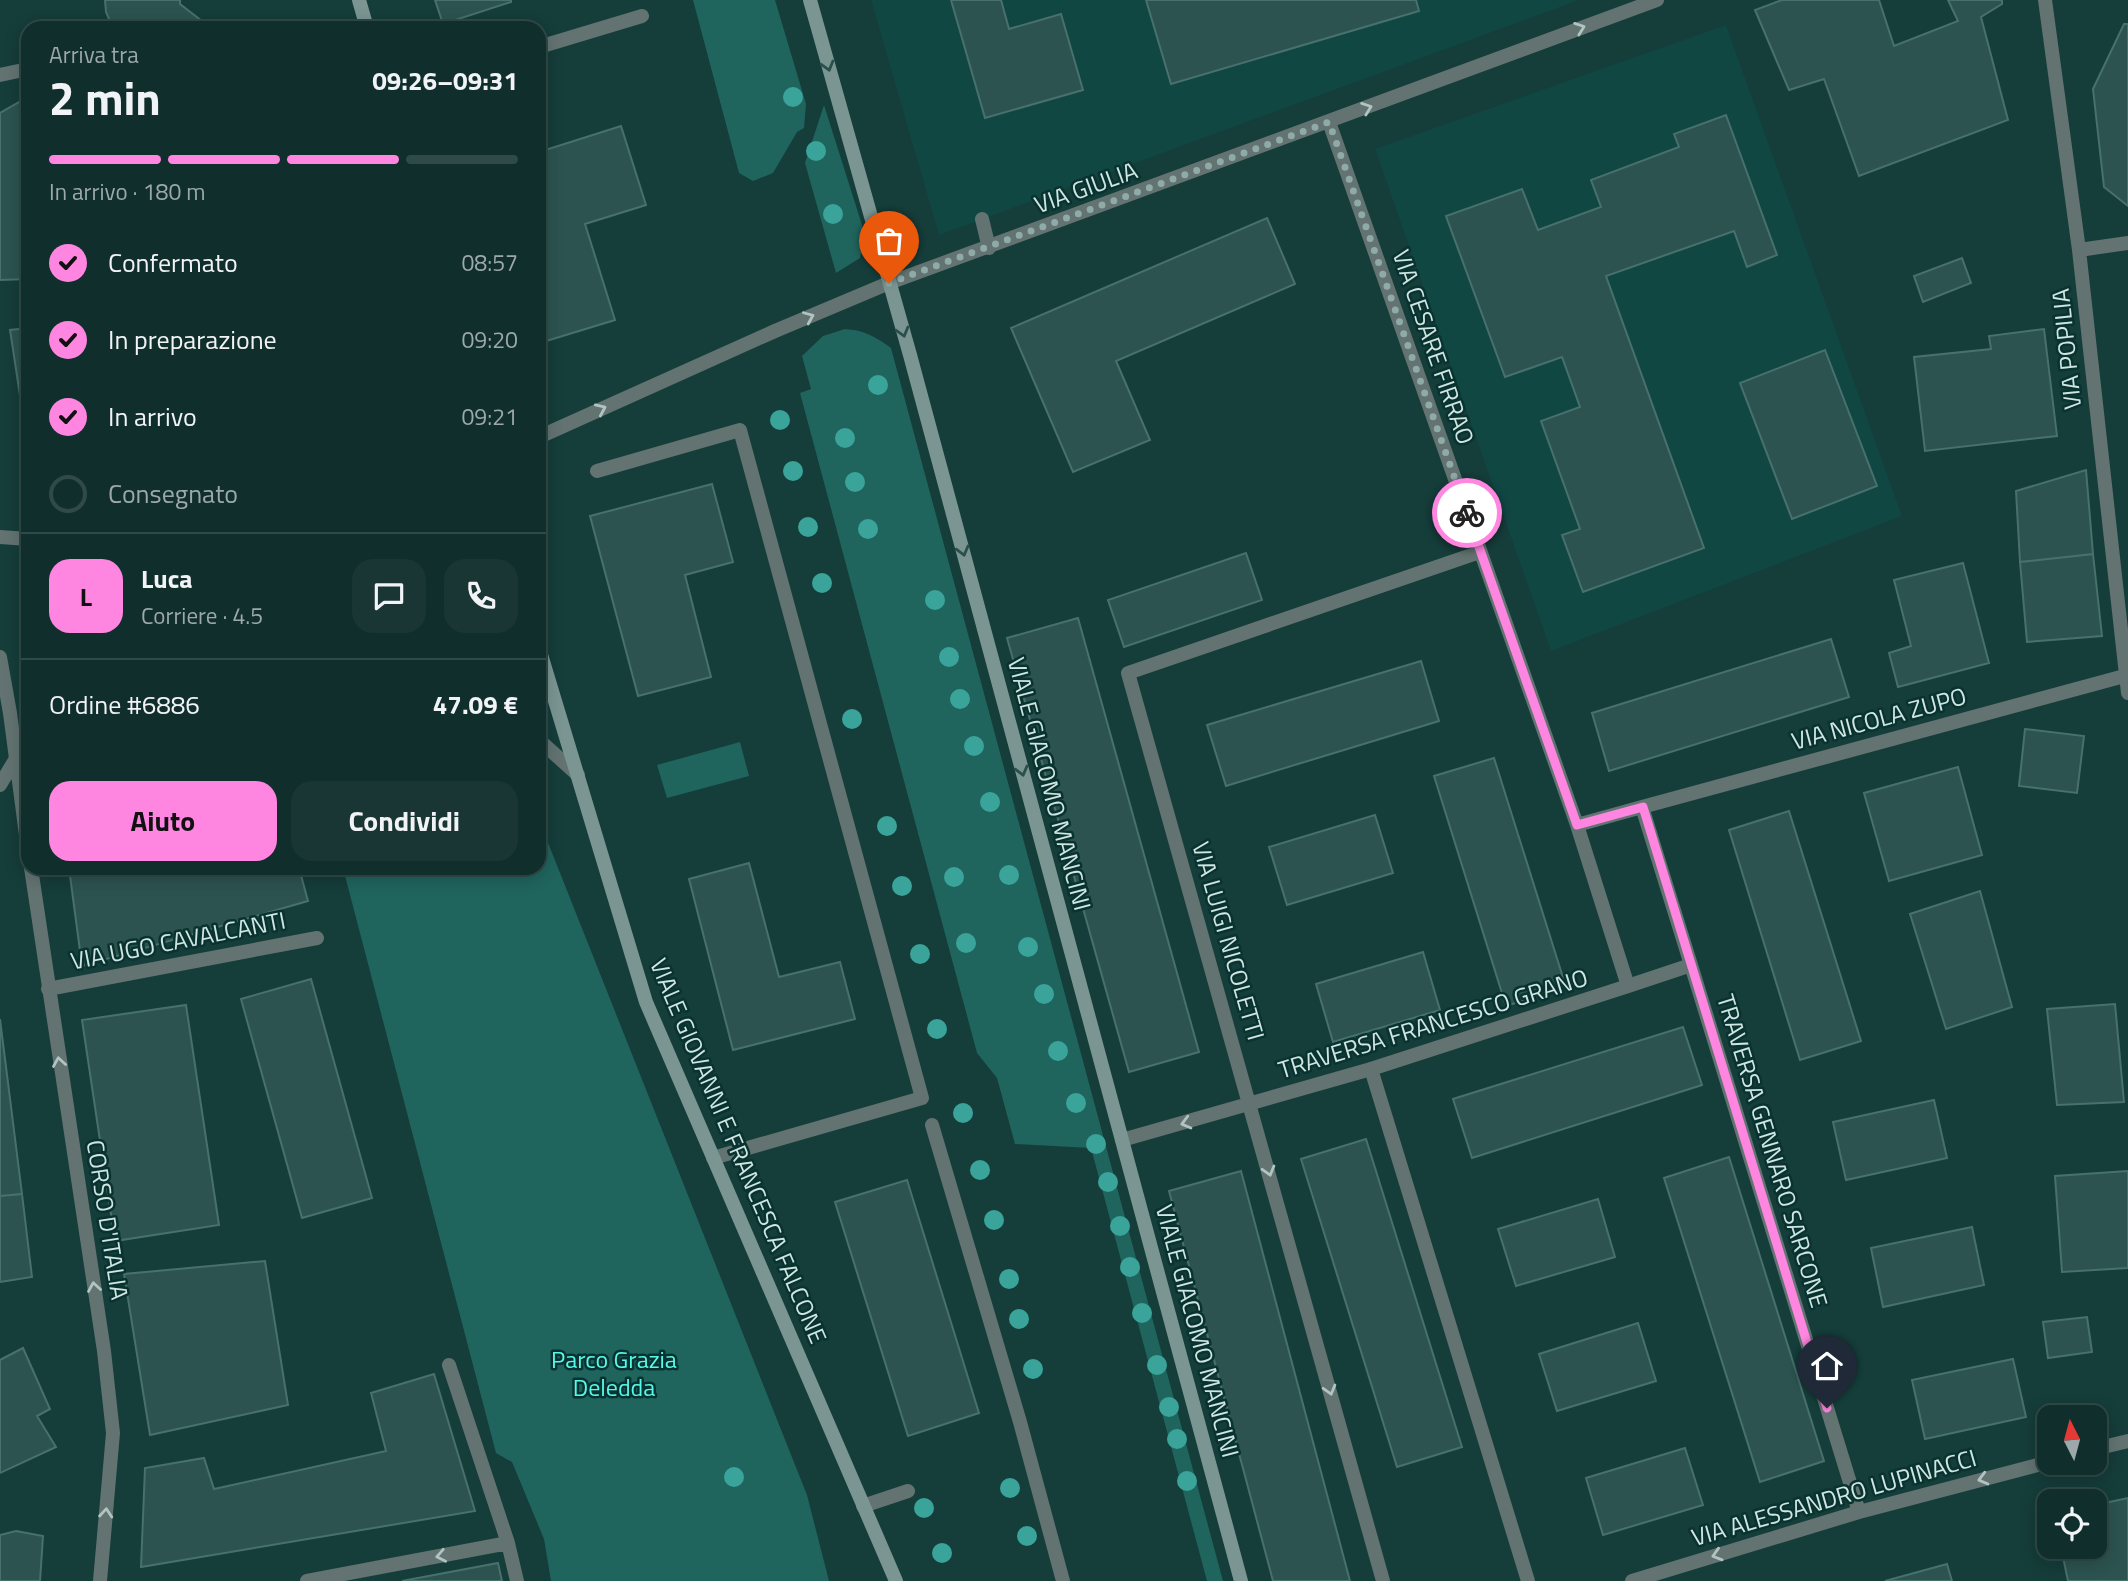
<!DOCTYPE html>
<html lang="it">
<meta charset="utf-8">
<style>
:root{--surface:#102e2c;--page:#193634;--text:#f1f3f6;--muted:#9ca8a9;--line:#304a48;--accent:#fe85e0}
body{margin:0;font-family:"Titillium Web",sans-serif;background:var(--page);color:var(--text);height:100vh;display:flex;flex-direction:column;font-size:26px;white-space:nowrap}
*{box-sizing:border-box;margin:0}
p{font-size:23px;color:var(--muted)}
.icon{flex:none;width:38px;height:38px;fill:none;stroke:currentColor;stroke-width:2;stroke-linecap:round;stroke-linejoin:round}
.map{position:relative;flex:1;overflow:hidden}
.drawer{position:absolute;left:21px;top:21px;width:525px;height:854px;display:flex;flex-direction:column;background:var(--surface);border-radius:21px;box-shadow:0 4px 18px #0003,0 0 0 2px var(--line)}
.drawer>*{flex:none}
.needle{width:46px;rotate:354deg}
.buttons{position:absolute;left:2037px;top:1405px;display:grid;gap:14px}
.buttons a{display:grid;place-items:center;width:70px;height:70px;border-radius:14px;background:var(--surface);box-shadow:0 4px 18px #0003,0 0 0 2px var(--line);font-size:35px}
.pin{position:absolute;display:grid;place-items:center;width:60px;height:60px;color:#fff;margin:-72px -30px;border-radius:50% 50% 50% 0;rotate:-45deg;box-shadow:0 0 7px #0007}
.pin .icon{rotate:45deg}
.courier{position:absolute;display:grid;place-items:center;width:70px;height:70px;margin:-35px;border:5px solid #fe85e0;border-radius:50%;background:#fff;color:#222;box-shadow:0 2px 9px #0007}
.headline em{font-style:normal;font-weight:700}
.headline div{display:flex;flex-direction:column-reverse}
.headline{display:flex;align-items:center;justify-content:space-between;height:119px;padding:0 28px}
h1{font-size:46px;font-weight:700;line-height:52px}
.bar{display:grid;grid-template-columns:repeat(4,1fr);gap:10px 7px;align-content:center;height:84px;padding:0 28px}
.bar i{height:9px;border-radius:5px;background:var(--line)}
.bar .current{background:var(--accent)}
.bar p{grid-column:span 4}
.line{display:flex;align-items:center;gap:18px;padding:0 28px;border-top:2px solid var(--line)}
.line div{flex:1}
.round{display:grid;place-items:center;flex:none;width:74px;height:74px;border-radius:21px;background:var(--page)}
ol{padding:0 28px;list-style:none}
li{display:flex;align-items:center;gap:21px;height:77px}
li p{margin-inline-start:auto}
li .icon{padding:7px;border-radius:50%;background:var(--accent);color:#111;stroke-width:4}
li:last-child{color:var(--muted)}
li i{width:38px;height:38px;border:4px solid var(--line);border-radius:50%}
.primary-button{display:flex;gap:14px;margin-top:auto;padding:14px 28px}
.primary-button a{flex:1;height:80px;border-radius:21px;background:var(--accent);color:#111;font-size:28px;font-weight:700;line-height:80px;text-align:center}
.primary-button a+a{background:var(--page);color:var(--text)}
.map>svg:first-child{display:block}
.built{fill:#104743}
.green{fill:#20645e}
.building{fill:#2c5350;stroke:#48706c;stroke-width:2}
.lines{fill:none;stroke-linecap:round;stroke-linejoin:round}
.lane{stroke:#627371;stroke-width:14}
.street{stroke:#627371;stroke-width:14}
.secondary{stroke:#7a9592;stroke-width:14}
.tree{fill:#3aa49b}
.oneway{stroke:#b0c4c1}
.oneway2{stroke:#2a504d}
.done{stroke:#8faba8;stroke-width:7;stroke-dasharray:0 12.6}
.route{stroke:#fe85e0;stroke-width:9}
.labels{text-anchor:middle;stroke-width:5;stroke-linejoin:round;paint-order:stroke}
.street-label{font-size:24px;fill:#d1e6e3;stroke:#083330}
.park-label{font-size:24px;fill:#58f8eb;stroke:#083330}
</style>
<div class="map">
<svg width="2128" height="1581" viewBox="0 0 2128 1581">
<rect width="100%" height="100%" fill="#153d3a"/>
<!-- built -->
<path class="built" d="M871,0H1579L939,235Z
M1726,25L1902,516L1551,651L1375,149Z"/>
<!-- green -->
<path class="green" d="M693,0H775L806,104L804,128L797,132L773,173L753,181L739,173Z
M824,105L862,225L864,240L860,258L836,273L805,163Z
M845,329C864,330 876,337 891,348L1223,1581H1207L1091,1148L1015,1144L997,1078L977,1053L800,393L811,389L802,356L823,336Z
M740,742L749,776L667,798L657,765Z
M539,820L807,1495L829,1581H551L544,1539L512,1462L496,1453L343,868H539Z"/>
<!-- building -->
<path class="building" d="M105,0H180V4L211,28H113L106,12Z
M435,0H511V2L443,24Z
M951,0H1001L1009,29L1061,14L1083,90L985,118Z
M1146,0H1416L1419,11L1171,84Z
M1782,0H1879L1894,46L1958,21L1948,0H2002V4L1981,17L2008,120L1859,176L1824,79L1789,90L1755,10Z
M2124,24H2128V206L2104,187L2093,89Z
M28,97V279L0,280V113Z
M1726,115L1777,255L1747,267L1734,231L1606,276L1704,548L1583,592L1562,535L1580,529L1541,421L1580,407L1562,357L1505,377L1446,216L1522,189L1538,230L1601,207L1591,180L1679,147L1674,134Z
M621,126L646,205L585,224L615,320L543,342L539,330V152Z
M1267,218L1295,284L1116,361L1150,440L1073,472L1011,328Z
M1962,258L1971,283L1923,302L1914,276Z
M28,328V448L10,330Z
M2044,329L2057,436L1925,451L1914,357L1991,349L1989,336Z
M1825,350L1877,486L1792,519L1740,383Z
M2086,470L2093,554L2020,562L2016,491Z
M712,484L733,562L685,575L711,677L638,696L590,516Z
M1246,553L1262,600L1124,647L1108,600Z
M2093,554L2102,636L2027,642L2020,562Z
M1963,563L1989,663L1898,687L1889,653L1911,646L1894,580Z
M1078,618L1199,1052L1129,1072L1007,638Z
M1831,639L1849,697L1609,771L1592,713Z
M1421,661L1439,721L1226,786L1207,725Z
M2025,729L2084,736L2077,793L2019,786Z
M1494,758L1566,987L1506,1006L1434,776Z
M1958,767L1982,855L1889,881L1864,793Z
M1789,811L1861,1041L1800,1060L1729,830Z
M1375,815L1393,873L1287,905L1269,847Z
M749,863L779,977L840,962L855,1019L733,1050L689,879Z
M69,868H150L151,874L177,868H299L308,901L82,966Z
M1980,891L2012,1007L1946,1029L1910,914Z
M1423,952L1440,1010L1333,1042L1316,984Z
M311,979L372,1198L302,1218L241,999Z
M2115,1004L2124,1102L2057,1105L2047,1009Z
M186,1005L219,1225L115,1241L82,1020Z
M0,1019L22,1194L0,1196Z
M1683,1027L1702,1085L1472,1158L1453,1099Z
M1934,1100L1947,1158L1846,1180L1833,1122Z
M1366,1139L1462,1447L1397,1467L1301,1159Z
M1729,1157L1824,1461L1760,1482L1664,1178Z
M1241,1171L1350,1581H1273L1169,1191Z
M2128,1171V1268L2062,1272L2055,1176Z
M907,1180L979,1413L908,1436L835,1202Z
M22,1194L32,1277L0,1282V1196Z
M1598,1199L1615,1257L1516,1286L1498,1229Z
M1972,1227L1984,1285L1883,1307L1871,1248Z
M265,1261L288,1405L150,1435L124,1274Z
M2087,1317L2092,1352L2048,1358L2043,1322Z
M1638,1323L1656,1381L1557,1411L1539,1354Z
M23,1348L50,1409L37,1416L56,1447L0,1473V1360Z
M2013,1359L2026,1417L1925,1439L1912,1380Z
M434,1374L475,1511L141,1567L145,1468L204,1458L214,1489L386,1451L371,1393Z
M1685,1448L1703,1505L1603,1535L1586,1478Z
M2128,1498V1581H2068L2063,1557L2084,1553L2083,1547H2095V1505Z
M16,1531L43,1536L40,1581H0V1535Z
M498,1563L502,1581H402Z
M1947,1564L1952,1581H1885Z"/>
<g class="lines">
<!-- lane -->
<path class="lane" d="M539,47L642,16
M982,219L989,248
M597,471L740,430L922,1098L713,1158
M1371,1069L1528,1581
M932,1125L1020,1422L1063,1581
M863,1506L908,1491"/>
<!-- street -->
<path class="street" d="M2045,0L2079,250L2128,693
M0,75L28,69
M1329,122L1577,825L1628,986L1691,965L1642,807L1577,825
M2079,250L2128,243
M539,437L775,331L889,283L1657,0
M0,537L28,539
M0,657L10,713L28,850
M539,740L578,775
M0,785L15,760
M1642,807L2128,675
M31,868L104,1351L113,1433L100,1581
M1691,965L1859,1512
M48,989L317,938
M1122,1140L1371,1069L1628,986
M449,1365L508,1543L517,1581
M2095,1449L2128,1441
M307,1581L508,1543
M1383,1581L1128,673L1480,552
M1632,1581L1859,1512L2049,1462"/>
<!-- secondary -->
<path class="secondary" d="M359,0L367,28
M810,0L910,355L1241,1581
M539,648L646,1002L896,1581"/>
</g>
<!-- trees -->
<g class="tree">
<circle cx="793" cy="97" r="10"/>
<circle cx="816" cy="151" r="10"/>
<circle cx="833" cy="214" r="10"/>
<circle cx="878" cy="385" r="10"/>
<circle cx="780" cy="420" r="10"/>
<circle cx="845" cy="438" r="10"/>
<circle cx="793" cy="471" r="10"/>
<circle cx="855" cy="482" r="10"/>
<circle cx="808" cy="527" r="10"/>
<circle cx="868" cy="529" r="10"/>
<circle cx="822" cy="583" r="10"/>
<circle cx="935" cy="600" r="10"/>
<circle cx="949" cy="657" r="10"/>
<circle cx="960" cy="699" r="10"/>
<circle cx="852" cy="719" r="10"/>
<circle cx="974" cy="746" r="10"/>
<circle cx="990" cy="802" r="10"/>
<circle cx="887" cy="826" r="10"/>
<circle cx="1009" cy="875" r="10"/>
<circle cx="954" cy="877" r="10"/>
<circle cx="902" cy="886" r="10"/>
<circle cx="966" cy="943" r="10"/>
<circle cx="1028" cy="947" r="10"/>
<circle cx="920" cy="954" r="10"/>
<circle cx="1044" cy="994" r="10"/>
<circle cx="937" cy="1029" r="10"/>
<circle cx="1058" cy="1051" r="10"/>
<circle cx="1076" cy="1103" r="10"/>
<circle cx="963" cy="1113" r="10"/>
<circle cx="1096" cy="1144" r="10"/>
<circle cx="980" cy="1170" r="10"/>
<circle cx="1108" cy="1182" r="10"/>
<circle cx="994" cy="1220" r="10"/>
<circle cx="1120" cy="1226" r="10"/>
<circle cx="1130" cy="1267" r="10"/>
<circle cx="1009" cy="1279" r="10"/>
<circle cx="1142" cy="1313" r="10"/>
<circle cx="1019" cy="1319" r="10"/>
<circle cx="1157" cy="1365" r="10"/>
<circle cx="1033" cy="1369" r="10"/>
<circle cx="1169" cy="1407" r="10"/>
<circle cx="1177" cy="1439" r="10"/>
<circle cx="734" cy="1477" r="10"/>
<circle cx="1187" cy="1481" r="10"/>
<circle cx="1010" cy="1488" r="10"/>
<circle cx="924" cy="1508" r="10"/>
<circle cx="1027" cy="1536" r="10"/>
<circle cx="942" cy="1553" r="10"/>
</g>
<!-- one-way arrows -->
<defs><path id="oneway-chevron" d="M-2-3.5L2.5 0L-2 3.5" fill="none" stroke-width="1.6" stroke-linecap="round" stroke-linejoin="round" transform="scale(1.75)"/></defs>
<g class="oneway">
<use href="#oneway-chevron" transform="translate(1580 28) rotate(-20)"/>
<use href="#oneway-chevron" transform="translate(1367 108) rotate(-20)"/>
<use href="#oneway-chevron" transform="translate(809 317) rotate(-23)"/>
<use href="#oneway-chevron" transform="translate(601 409) rotate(-24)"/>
<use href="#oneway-chevron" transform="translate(59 1062) rotate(-99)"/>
<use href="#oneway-chevron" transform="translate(1186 1123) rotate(165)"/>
<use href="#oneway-chevron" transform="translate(1269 1171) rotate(74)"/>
<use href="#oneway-chevron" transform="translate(94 1287) rotate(-99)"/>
<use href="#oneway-chevron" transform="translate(1330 1390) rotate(74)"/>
<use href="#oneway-chevron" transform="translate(1983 1479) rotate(165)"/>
<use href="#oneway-chevron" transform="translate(106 1513) rotate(-85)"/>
<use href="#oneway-chevron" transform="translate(1717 1555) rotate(163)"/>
<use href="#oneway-chevron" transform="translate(441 1556) rotate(169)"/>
</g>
<g class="oneway2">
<use href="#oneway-chevron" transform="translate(828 66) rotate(74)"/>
<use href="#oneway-chevron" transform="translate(903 332) rotate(74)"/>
<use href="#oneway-chevron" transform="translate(963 551) rotate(75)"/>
<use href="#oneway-chevron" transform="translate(1022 771) rotate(75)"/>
</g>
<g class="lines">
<!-- done -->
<path class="done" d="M889,283L1329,122L1467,513"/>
<!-- route -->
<path class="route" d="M1467,513L1577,825L1643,807L1827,1408"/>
</g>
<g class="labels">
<!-- street labels -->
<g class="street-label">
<text transform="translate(1086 188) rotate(-20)" y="8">VIA GIULIA</text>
<text transform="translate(1433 347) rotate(71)" y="8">VIA CESARE FIRRAO</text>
<text transform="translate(2067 349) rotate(-96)" y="8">VIA POPILIA</text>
<text transform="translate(1879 719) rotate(-15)" y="8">VIA NICOLA ZUPO</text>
<text transform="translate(1049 784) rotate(75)" y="8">VIALE GIACOMO MANCINI</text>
<text transform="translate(178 941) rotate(-11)" y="8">VIA UGO CAVALCANTI</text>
<text transform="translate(1228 941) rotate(74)" y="8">VIA LUIGI NICOLETTI</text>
<text transform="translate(1433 1024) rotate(-17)" y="8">TRAVERSA FRANCESCO GRANO</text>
<text transform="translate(738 1151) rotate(67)" y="8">VIALE GIOVANNI E FRANCESCA FALCONE</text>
<text transform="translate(1772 1151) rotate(73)" y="8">TRAVERSA GENNARO SARCONE</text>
<text transform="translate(107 1220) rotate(81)" y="8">CORSO D'ITALIA</text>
<text transform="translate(1197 1331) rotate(75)" y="8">VIALE GIACOMO MANCINI</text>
<text transform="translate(1834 1498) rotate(-16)" y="8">VIA ALESSANDRO LUPINACCI</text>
</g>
<!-- park labels -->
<g class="park-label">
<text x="614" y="1368">Parco Grazia<tspan x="614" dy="28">Deledda</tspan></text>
</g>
</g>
</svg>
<div class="buttons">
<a><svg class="needle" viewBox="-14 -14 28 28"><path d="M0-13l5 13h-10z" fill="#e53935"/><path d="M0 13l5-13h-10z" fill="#9ca8a9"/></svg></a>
<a><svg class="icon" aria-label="locate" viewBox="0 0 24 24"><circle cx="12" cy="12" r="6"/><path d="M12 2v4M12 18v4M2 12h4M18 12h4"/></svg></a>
</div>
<div class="pin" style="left:889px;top:283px;background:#ea580c"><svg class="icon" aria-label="bag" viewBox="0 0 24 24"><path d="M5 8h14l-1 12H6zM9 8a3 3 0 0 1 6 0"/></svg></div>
<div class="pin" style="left:1827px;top:1408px;background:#1f2937"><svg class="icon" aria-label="home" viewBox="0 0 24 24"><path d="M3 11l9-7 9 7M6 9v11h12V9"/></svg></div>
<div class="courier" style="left:1467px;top:513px"><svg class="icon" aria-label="bike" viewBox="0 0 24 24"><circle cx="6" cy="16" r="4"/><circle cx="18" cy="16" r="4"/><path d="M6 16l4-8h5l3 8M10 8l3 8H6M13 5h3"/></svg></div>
<section class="drawer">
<div class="headline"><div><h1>2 min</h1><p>Arriva tra</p></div><em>09:26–09:31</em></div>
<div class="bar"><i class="current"></i><i class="current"></i><i class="current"></i><i></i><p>In arrivo · 180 m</p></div>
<ol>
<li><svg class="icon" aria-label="check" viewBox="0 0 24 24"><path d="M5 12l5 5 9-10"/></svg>Confermato<p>08:57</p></li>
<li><svg class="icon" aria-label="check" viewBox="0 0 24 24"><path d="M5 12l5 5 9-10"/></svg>In preparazione<p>09:20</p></li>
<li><svg class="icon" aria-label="check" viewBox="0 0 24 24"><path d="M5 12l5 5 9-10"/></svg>In arrivo<p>09:21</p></li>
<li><i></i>Consegnato</li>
</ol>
<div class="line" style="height:126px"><b class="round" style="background:var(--accent);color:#111">L</b><div><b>Luca</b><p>Corriere · 4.5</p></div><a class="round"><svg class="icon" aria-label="chat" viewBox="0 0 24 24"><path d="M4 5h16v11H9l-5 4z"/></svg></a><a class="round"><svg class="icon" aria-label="phone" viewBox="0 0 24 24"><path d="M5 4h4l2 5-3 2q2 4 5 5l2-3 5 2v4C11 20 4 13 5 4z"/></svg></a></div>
<div class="line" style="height:91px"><div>Ordine #6886</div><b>47.09 €</b></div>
<div class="primary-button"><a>Aiuto</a><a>Condividi</a></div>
</section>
</div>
